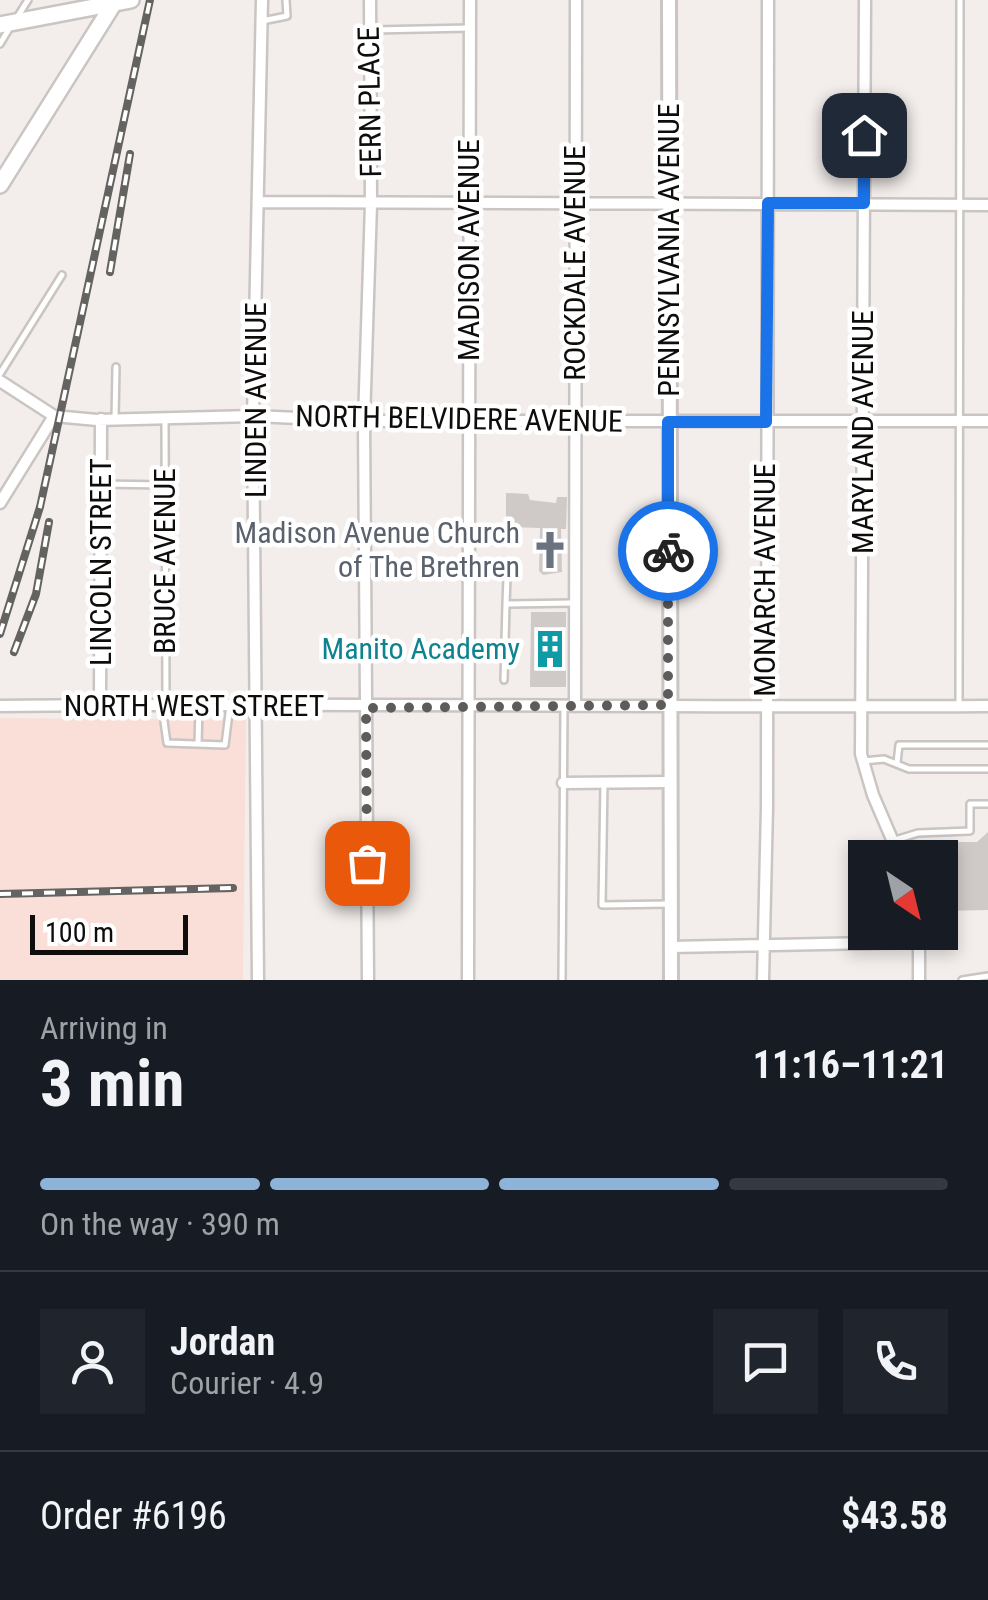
<!DOCTYPE html>
<meta charset="utf-8">
<style>
:root{--surface:#171b24;--page:#20242c;--text:#f1f3f6;--muted:#9ea1a6;--line:#363941;--accent:#8eb3d8}
body{margin:0;font-family:"Roboto Condensed",sans-serif;background:var(--page);color:var(--text);height:100vh;display:flex;flex-direction:column;font-size:38px;white-space:nowrap}
*{box-sizing:border-box;margin:0}
p{font-size:32px;color:var(--muted)}
.icon{flex:none;width:55px;height:55px;fill:none;stroke:currentColor;stroke-width:2;stroke-linecap:round;stroke-linejoin:round}
.map{position:relative;height:980px;overflow:hidden}
.sheet{display:flex;flex-direction:column;background:var(--surface);flex:1}
.sheet>*{flex:none}
.needle{width:65px;rotate:145deg}
.tools{position:absolute;left:848px;top:840px;display:grid;gap:20px}
.tools a{display:grid;place-items:center;width:110px;height:110px;border-radius:0px;background:var(--surface);box-shadow:0 5px 15px #0003;font-size:50px}
.scale{position:absolute;left:30px;bottom:25px;width:158px;box-sizing:border-box;padding-left:10px;border:5px solid #0e0d0c;border-top:0;font-size:28px;line-height:35px;white-space:nowrap;color:#0e0d0c;-webkit-text-stroke:8px #fff;paint-order:stroke}
.pin{position:absolute;display:grid;place-items:center;width:85px;height:85px;color:#fff;margin:-42px;border-radius:20px;box-shadow:0 5px 15px #0006}
.courier{position:absolute;display:grid;place-items:center;width:100px;height:100px;margin:-50px;border:8px solid #1a73e8;border-radius:50%;background:#fff;color:#222;box-shadow:0 2px 12px #0007}
.head em{font-style:normal;font-weight:700}
.head div{display:flex;flex-direction:column-reverse}
.head{display:flex;align-items:center;justify-content:space-between;height:170px;padding:0 40px}
h1{font-size:65px;font-weight:700;line-height:75px}
.bar{display:grid;grid-template-columns:repeat(4,1fr);gap:15px 10px;align-content:center;height:120px;padding:0 40px}
.bar i{height:12px;border-radius:8px;background:var(--line)}
.bar .selected{background:var(--accent)}
.bar p{grid-column:span 4}
.line{display:flex;align-items:center;gap:25px;padding:0 40px;border-top:2px solid var(--line)}
.line div{flex:1}
.round{display:grid;place-items:center;flex:none;width:105px;height:105px;border-radius:0px;background:var(--page)}
.map>svg:first-child{display:block}
.industrial{fill:#f9dfd8}
.building{fill:#cfcac8}
.lines{fill:none;stroke-linecap:round;stroke-linejoin:round}
.service-casing{stroke:#cac5c2;stroke-width:10}
.minor-casing{stroke:#cac5c2;stroke-width:15}
.tertiary-casing{stroke:#cac5c2;stroke-width:18}
.primary-casing{stroke:#cac5c2;stroke-width:20}
.service{stroke:#fff;stroke-width:5}
.minor{stroke:#fff;stroke-width:10}
.tertiary{stroke:#fff;stroke-width:12}
.primary{stroke:#fff;stroke-width:15}
.rail-casing{stroke:#656361;stroke-width:8}
.rail{stroke:#fff;stroke-width:4;stroke-dasharray:11;stroke-linecap:butt}
.done{stroke:#5e5c5a;stroke-width:10;stroke-dasharray:0 18}
.route{stroke:#1a73e8;stroke-width:12}
.labels{text-anchor:middle;stroke-width:9;stroke-linejoin:round;paint-order:stroke}
.street-label{font-size:30px;fill:#0e0d0c;stroke:#fff}
.worship-label{font-size:30px;fill:#5b616d;stroke:#fff;text-anchor:end}
.culture-label{font-size:30px;fill:#0d838f;stroke:#fff;text-anchor:end}
</style>
<div class="map">
<svg width="988" height="980" viewBox="0 0 988 980">
<rect width="100%" height="100%" fill="#f3eeec"/>
<!-- industrial -->
<path class="industrial" d="M0,718L246,720L243,980H0Z"/>
<!-- building -->
<path class="building" d="M506,493L528,494L530,500L556,503L557,497H567L566,529H561L562,572L543,575L539,571L540,528L506,527Z
M531,612H566V687H530Z
M988,832V910L942,911V901H954V842H977Z"/>
<g class="lines">
<!-- service casing -->
<g class="service-casing">
<path id="service" d="M18,16L28,0
M262,21L287,16L286,0
M373,30L470,28
M0,44L9,29
M0,374L62,275
M165,418L166,704
M115,419L116,367
M101,484L165,485
M506,604L507,577
M504,680L506,604L573,603
M959,706L960,0
M162,707L167,743L225,745L230,705
M198,744L199,708
M863,761L884,759L909,769H988
M897,763L899,745H988
M604,783L602,905L670,904
M895,840L918,833L970,831V804H988
M562,980L564,708
M962,980L988,976"/>
</g>
<!-- minor casing -->
<g class="minor-casing">
<path id="minor" d="M865,0L861,754L873,795L900,858
M259,202L988,205
M0,381L54,416L97,420L253,416L364,421H988
M0,503L54,416
M100,705L101,419
M0,706C329,702 659,708 988,706
M575,706L576,0
M563,783L669,782
M919,932V980
M671,947L919,942
M258,980L253,416L262,0
M368,980L364,421L371,204L370,0
M468,980L470,0
M763,980L767,807L768,0"/>
</g>
<!-- tertiary casing -->
<g class="tertiary-casing">
<path id="tertiary" d="M669,0L671,980"/>
</g>
<!-- primary casing -->
<g class="primary-casing">
<path id="primary" d="M0,25L131,0
M0,185L114,3"/>
</g>
<!-- service -->
<use href="#service" class="service"/>
<!-- minor -->
<use href="#minor" class="minor"/>
<!-- tertiary -->
<use href="#tertiary" class="tertiary"/>
<!-- primary -->
<use href="#primary" class="primary"/>
<!-- rail casing -->
<g class="rail-casing">
<path id="rail" d="M110,272L130,154
M0,634L40,507L150,0
M14,652L36,594L49,522
M0,894L233,888"/>
</g>
<!-- rail -->
<use href="#rail" class="rail"/>
</g>
<g class="lines">
<!-- done -->
<path class="done" d="M367,863L366,708L668,705V551"/>
<!-- route -->
<path class="route" d="M668,551V422H766L768,203H864V135"/>
</g>
<!-- icons -->
<defs>
<g id="church-bare" transform="scale(3)"><path d="M-1.2-6h2.4v3.5h3.3v2.4h-3.3V6h-2.4V-.1h-3.3v-2.4h3.3Z" fill="#6b7280" stroke="#fff" stroke-width="2.5" paint-order="stroke"/></g>
<g id="building-bare" transform="scale(3)"><path d="M-4-6H4V6H1V3H-1V6H-4ZM-2.5-4.3h1.7v1.8h-1.7ZM.8-4.3h1.7v1.8H.8ZM-2.5-1h1.7V.8h-1.7ZM.8-1h1.7V.8H.8Z" fill="#0f9aa8" stroke="#fff" stroke-width="2.5" paint-order="stroke"/></g>
</defs>
<g fill-rule="evenodd">
<use href="#church-bare" x="550" y="550"/>
<use href="#building-bare" x="550" y="649"/>
</g>
<g class="labels">
<!-- street labels -->
<g class="street-label">
<text transform="translate(370 102) rotate(-91)" y="10">FERN PLACE</text>
<text transform="translate(469 250) rotate(-90)" y="10">MADISON AVENUE</text>
<text transform="translate(669 250) rotate(-90)" y="10">PENNSYLVANIA AVENUE</text>
<text transform="translate(575 263) rotate(-90)" y="10">ROCKDALE AVENUE</text>
<text transform="translate(256 400) rotate(-90)" y="10">LINDEN AVENUE</text>
<text transform="translate(459 419) rotate(1)" y="10">NORTH BELVIDERE AVENUE</text>
<text transform="translate(863 432) rotate(-90)" y="10">MARYLAND AVENUE</text>
<text transform="translate(165 561) rotate(-90)" y="10">BRUCE AVENUE</text>
<text transform="translate(101 562) rotate(-90)" y="10">LINCOLN STREET</text>
<text transform="translate(765 580) rotate(-90)" y="10">MONARCH AVENUE</text>
<text x="194" y="716">NORTH WEST STREET</text>
</g>
<!-- worship labels -->
<g class="worship-label">
<text x="520" y="543">Madison Avenue Church<tspan x="520" dy="34">of The Brethren</tspan></text>
</g>
<!-- culture labels -->
<g class="culture-label">
<text x="520" y="659">Manito Academy</text>
</g>
</g>
</svg>
<div class="tools">
<a><svg class="needle" viewBox="-14 -14 28 28"><path d="M0-13l5 13h-10z" fill="#e53935"/><path d="M0 13l5-13h-10z" fill="#9ea1a6"/></svg></a>
</div>
<div class="scale">100 m</div>
<div class="pin" style="left:367px;top:863px;background:#ea580c"><svg class="icon" aria-label="bag" viewBox="0 0 24 24"><path d="M5 8h14l-1 12H6zM9 8a3 3 0 0 1 6 0"/></svg></div>
<div class="pin" style="left:864px;top:135px;background:#1f2937"><svg class="icon" aria-label="home" viewBox="0 0 24 24"><path d="M3 11l9-7 9 7M6 9v11h12V9"/></svg></div>
<div class="courier" style="left:668px;top:551px"><svg class="icon" aria-label="bike" viewBox="0 0 24 24"><circle cx="6" cy="16" r="4"/><circle cx="18" cy="16" r="4"/><path d="M6 16l4-8h5l3 8M10 8l3 8H6M13 5h3"/></svg></div>
</div>
<section class="sheet">
<div class="head"><div><h1>3 min</h1><p>Arriving in</p></div><em>11:16–11:21</em></div>
<div class="bar"><i class="selected"></i><i class="selected"></i><i class="selected"></i><i></i><p>On the way · 390 m</p></div>
<div class="line" style="height:180px"><a class="round"><svg class="icon" aria-label="person" viewBox="0 0 24 24"><circle cx="12" cy="8" r="4"/><path d="M4 21q1-7 8-7t8 7"/></svg></a><div><b>Jordan</b><p>Courier · 4.9</p></div><a class="round"><svg class="icon" aria-label="chat" viewBox="0 0 24 24"><path d="M4 5h16v11H9l-5 4z"/></svg></a><a class="round"><svg class="icon" aria-label="phone" viewBox="0 0 24 24"><path d="M5 4h4l2 5-3 2q2 4 5 5l2-3 5 2v4C11 20 4 13 5 4z"/></svg></a></div>
<div class="line" style="height:130px"><div>Order #6196</div><b>$43.58</b></div>
</section>
